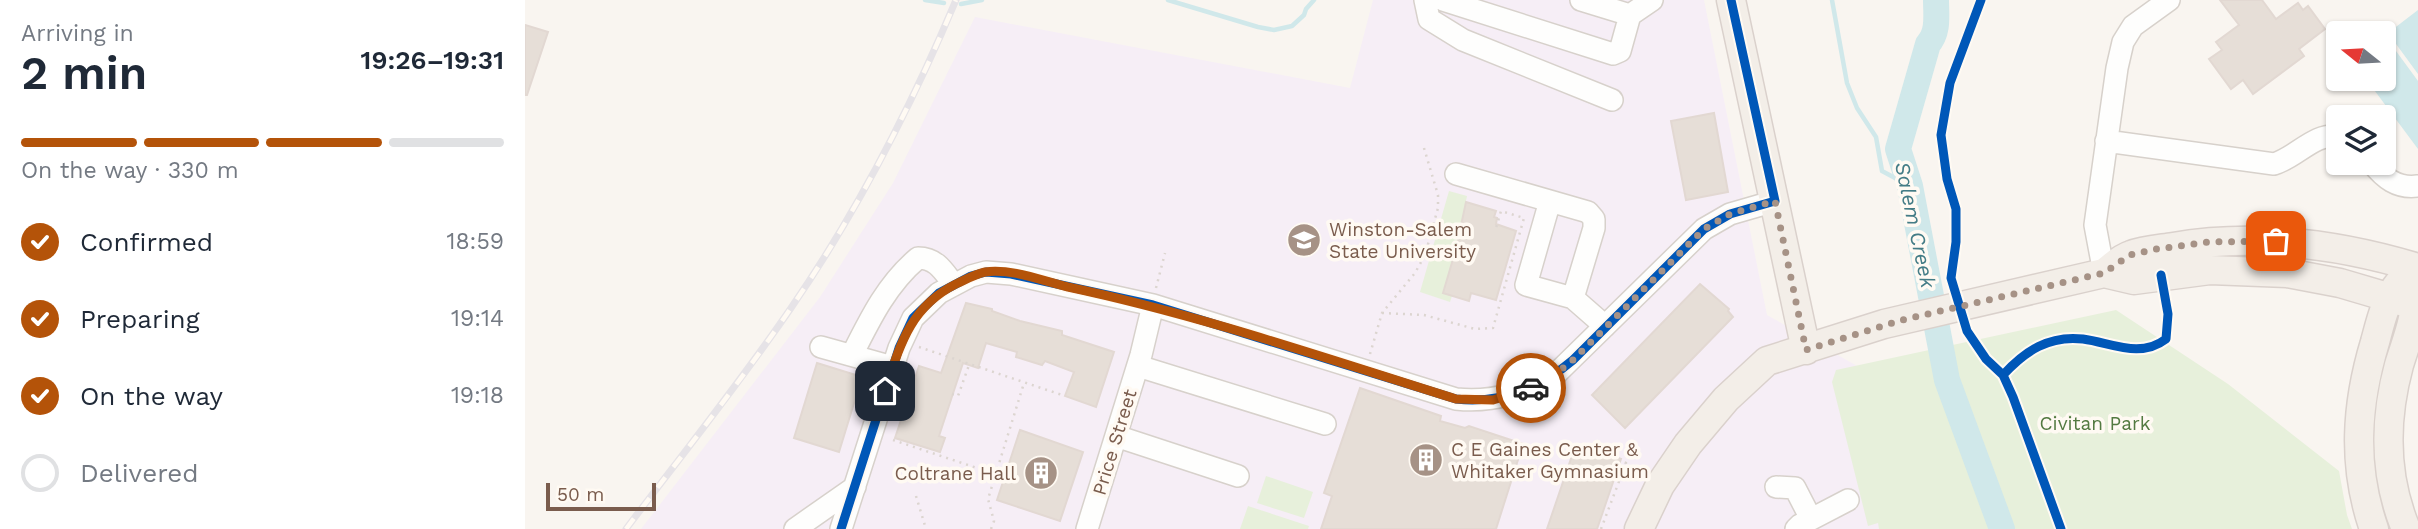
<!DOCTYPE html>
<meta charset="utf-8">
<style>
:root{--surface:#fff;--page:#f6f6f7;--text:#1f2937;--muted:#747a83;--line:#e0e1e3;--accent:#b45309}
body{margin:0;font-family:"Work Sans",sans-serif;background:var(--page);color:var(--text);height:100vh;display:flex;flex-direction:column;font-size:26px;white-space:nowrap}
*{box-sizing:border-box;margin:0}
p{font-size:23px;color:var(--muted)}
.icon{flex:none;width:38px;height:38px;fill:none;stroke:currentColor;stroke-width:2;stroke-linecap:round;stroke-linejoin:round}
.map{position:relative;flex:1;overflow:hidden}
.side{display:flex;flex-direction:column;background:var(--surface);width:525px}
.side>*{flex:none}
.needle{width:46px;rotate:288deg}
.controls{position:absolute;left:1801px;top:21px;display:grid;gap:14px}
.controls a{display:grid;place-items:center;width:70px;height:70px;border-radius:7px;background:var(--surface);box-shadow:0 2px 5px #0004;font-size:35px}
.scale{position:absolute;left:21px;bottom:18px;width:110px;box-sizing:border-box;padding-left:7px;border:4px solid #7a5c4d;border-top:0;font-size:19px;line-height:24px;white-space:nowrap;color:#7a5c4d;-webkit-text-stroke:5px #fffaf3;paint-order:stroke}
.pin{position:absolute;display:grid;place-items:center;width:60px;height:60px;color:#fff;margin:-30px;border-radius:14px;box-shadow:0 4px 10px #0006}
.courier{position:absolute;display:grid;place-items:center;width:70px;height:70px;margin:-35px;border:5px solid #b45309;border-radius:50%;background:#fff;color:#222;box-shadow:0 2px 9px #0007}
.summary em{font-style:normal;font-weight:600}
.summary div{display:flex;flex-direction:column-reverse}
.summary{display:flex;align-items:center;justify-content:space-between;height:119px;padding:0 21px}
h1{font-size:46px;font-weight:600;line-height:52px}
.bar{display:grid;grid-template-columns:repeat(4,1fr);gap:10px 7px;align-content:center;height:84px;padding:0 21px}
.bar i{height:9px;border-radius:5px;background:var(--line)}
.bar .on{background:var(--accent)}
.bar p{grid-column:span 4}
ol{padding:0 21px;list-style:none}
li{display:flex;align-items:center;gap:21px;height:77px}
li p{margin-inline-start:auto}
li .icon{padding:7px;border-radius:50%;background:var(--accent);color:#fff;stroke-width:4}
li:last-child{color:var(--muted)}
li i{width:38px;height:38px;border:4px solid var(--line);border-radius:50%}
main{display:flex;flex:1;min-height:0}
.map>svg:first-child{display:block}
.education{fill:#f6eef6}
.green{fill:#e7f0db}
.water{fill:#d0e8ea}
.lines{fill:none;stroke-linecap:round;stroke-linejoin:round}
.stream{stroke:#d0e8ea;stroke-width:4.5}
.river{stroke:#d0e8ea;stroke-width:26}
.building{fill:#e6ded7;stroke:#e2d8d2;stroke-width:2}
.minor-casing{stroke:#d7d1cb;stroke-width:24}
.major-casing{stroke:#dad1cc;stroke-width:31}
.path{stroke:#dcd5d0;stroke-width:2.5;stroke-dasharray:2 5;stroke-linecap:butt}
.minor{stroke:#fefefd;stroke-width:21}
.major{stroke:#f3eee8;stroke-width:28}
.rail-casing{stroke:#e6e3e7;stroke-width:7}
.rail{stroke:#fffaf3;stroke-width:4.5;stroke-dasharray:13;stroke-linecap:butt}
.cycleway-casing{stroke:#fffaf3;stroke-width:13}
.cycleway{stroke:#0057b8;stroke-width:9}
.done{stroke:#a69286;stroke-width:7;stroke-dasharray:0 12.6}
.route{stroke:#b45309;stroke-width:9}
.labels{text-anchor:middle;stroke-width:7;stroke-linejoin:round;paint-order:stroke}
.poi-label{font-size:19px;fill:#7a5c4d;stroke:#fffaf3;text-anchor:start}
.park-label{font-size:19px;fill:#537a41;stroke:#fffaf3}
.street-label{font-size:19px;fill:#7a5c4d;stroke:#fffaf3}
.water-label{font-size:21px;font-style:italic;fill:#437c86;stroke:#fffaf3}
</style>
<main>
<section class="side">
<div class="summary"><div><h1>2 min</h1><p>Arriving in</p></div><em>19:26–19:31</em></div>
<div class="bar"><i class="on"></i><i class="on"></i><i class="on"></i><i></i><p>On the way · 330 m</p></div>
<ol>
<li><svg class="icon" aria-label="check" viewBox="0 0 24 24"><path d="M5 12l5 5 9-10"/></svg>Confirmed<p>18:59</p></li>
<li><svg class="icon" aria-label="check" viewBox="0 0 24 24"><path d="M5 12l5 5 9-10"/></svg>Preparing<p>19:14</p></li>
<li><svg class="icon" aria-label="check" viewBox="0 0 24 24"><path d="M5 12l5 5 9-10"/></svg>On the way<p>19:18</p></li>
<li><i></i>Delivered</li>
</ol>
</section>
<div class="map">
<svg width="1893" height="529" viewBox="0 0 1893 529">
<rect width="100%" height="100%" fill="#f9f5f0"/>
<!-- education -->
<path class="education" d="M848,0H1179L1242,315L1341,371L1374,529H116L295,297L368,183L450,17L825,88Z"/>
<!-- green -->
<path class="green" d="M924,191L942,196L931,249L919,293L927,296L925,302L895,292Z
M1591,310L1703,384L1814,471L1822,515L1827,529H1354L1353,523L1343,526L1307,382L1311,370Z
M741,476L788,492L779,518L732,503Z
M723,506L784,526L783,529H715Z"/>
<!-- water -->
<path class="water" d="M1893,10V74L1863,33Z
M1860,36L1893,81V149L1841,79H1858Z"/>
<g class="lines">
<!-- stream -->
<path class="stream" d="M400,0L419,3
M643,0L733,27L749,30L767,26L779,15L781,9L789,0
M1307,0L1322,83L1332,108L1351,137L1357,171L1385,186
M436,4L457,0"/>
<!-- river -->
<path class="river" d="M1411,0C1411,15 1414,32 1403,44L1373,149L1385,186L1422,380L1477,529"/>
</g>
<!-- building -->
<path class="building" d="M1695,0H1737L1751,19L1773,3L1778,10L1783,6L1800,29L1774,49L1779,56L1728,94L1718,80L1706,89L1684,59L1697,50L1691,42L1714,25Z
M0,25L23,32L2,95H0Z
M1189,113L1203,192L1161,200L1146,121Z
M941,202L971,211L969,217L972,218L971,224L991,231L971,300L946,293L944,301L918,293L931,249Z
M1175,284L1204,309L1203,311L1208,317L1100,428L1067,395Z
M441,303L467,309V311L495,321L537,331V335L589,352L571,407L540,396L549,372L520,361L517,365L491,357L492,352L461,343L453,368L438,363L414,436L420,438L415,452L370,438L394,366L416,373Z
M292,363L337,377L314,452L269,438Z
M835,388L916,416L915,421L940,428L944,426L998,444L971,529H796L807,496L799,493Z
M495,430L558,452L535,521L472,500Z
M1051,444L1096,459L1072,529H1022Z"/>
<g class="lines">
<!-- minor casing -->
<g class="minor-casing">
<path id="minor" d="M900,0L904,19L938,40L1087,100
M918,0L1088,54L1095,51L1105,15L1127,0
M1056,0L1105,15
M1581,141L1749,164C1772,157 1789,133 1813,136
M1847,163C1859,178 1872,189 1893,186
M931,174L1063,212L1069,219V228L1048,298L1080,326
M1025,201L1001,285L1048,298
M1579,273L1570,225L1592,68L1598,42L1608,26L1644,0
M296,347L368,367
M327,355C345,319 362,284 393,258C412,258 419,272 429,285
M613,366L800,424
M591,436L713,476
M1251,487L1270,488L1286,519
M270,529L330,487
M316,529L374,348L388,318L414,293L446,276L461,272L486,274L628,305L931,399C970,403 1000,392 1033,372L1179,229L1205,214L1250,201
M562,529L616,355L628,305
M1271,529L1275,525L1323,500"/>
</g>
<!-- major casing -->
<g class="major-casing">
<path id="major" d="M1206,0L1281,350
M1579,273L1609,280L1685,270L1762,273L1815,283L1893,306
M1114,529L1135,485L1163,444L1201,399L1242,361L1359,324L1579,273C1587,267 1596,258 1606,255C1618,250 1635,249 1648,247C1730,233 1814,244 1893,268
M1849,529C1827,466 1831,405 1850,342C1856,320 1860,300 1875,282
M1881,529C1859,476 1859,420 1874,365C1882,339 1893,314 1890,287"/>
</g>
<!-- path -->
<path class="path" d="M631,288L640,253
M857,313L899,315L950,329L968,328L999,218L976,211L971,228
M394,347L540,396
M845,354L857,313L890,273L900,255L913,208V195L899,148
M427,394L433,396L444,365
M368,440L479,477
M391,496L401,529
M466,529L469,521L463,499L499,383
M1076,529L1101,463L1095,461"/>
<!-- minor -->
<use href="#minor" class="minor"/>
<!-- major -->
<use href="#major" class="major"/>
<!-- rail casing -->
<g class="rail-casing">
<path id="rail" d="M101,529C156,456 214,384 266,308C332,212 386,107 431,0"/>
</g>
<!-- rail -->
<use href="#rail" class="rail"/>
<!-- cycleway casing -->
<g class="cycleway-casing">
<path id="cycleway" d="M1456,0L1425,83L1416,135L1422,179L1431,209V242L1426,278L1442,331L1461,359L1478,375L1488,397L1536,529
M1478,375C1500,351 1524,335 1558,339C1587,343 1615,359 1641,339L1643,314L1636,275
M316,529L374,348L388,318L414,293L446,276L461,272L486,274L628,305L931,399C976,404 1014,389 1048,360L1179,229L1205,214L1250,201L1206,0"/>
</g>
<!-- cycleway -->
<use href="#cycleway" class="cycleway"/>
</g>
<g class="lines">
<!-- done -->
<path class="done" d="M1006,388L1033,372L1048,360L1179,229L1205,214L1250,201L1281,350L1377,320L1579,273L1605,255L1632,249L1684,242L1751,241"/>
<!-- route -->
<path class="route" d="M360,391C375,345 385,307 431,284C440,280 450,274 460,272C486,268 518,281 543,287C675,315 803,359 931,399L968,400L1006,388"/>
</g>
<!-- icons -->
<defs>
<g id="university-disc" transform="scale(1.75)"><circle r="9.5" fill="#a69286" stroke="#fffaf3"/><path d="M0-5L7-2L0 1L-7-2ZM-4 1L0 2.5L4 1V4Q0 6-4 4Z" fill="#fff"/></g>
<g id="building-disc" transform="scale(1.75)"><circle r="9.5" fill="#a69286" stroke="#fffaf3"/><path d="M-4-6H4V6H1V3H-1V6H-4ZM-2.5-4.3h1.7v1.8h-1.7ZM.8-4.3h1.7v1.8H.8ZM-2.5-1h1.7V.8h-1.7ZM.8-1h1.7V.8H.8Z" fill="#fff"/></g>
</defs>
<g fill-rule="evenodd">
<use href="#university-disc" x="779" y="240"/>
<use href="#building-disc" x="901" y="460"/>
<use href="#building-disc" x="516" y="473"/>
</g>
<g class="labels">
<!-- poi labels -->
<g class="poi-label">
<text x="804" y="236">Winston-Salem<tspan x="804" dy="22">State University</tspan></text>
<text x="926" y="456">C E Gaines Center &amp;<tspan x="926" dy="22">Whitaker Gymnasium</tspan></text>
<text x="491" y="480" text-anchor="end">Coltrane Hall</text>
</g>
<!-- park labels -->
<g class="park-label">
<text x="1570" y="430">Civitan Park</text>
</g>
<!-- street labels -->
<g class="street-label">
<text transform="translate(589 442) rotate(-73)" y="7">Price Street</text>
</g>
<!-- water labels -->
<g class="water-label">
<text transform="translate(1390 225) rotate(78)" y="7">Salem Creek</text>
</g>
</g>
</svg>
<div class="controls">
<a><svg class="needle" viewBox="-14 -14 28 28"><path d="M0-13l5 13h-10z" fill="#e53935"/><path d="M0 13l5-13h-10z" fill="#747a83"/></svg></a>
<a><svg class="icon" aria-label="layers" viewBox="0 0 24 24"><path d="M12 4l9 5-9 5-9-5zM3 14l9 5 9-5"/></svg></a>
</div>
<div class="scale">50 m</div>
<div class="pin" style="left:1751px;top:241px;background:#ea580c"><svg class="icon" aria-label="bag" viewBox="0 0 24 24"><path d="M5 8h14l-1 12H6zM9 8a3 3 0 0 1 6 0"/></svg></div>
<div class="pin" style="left:360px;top:391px;background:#1f2937"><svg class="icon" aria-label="home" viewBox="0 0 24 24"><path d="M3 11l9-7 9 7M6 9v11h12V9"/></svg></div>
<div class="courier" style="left:1006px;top:388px"><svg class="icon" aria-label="car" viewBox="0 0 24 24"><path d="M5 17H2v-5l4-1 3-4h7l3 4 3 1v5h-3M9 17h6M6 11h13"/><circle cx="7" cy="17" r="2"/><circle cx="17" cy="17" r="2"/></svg></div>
</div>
</main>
